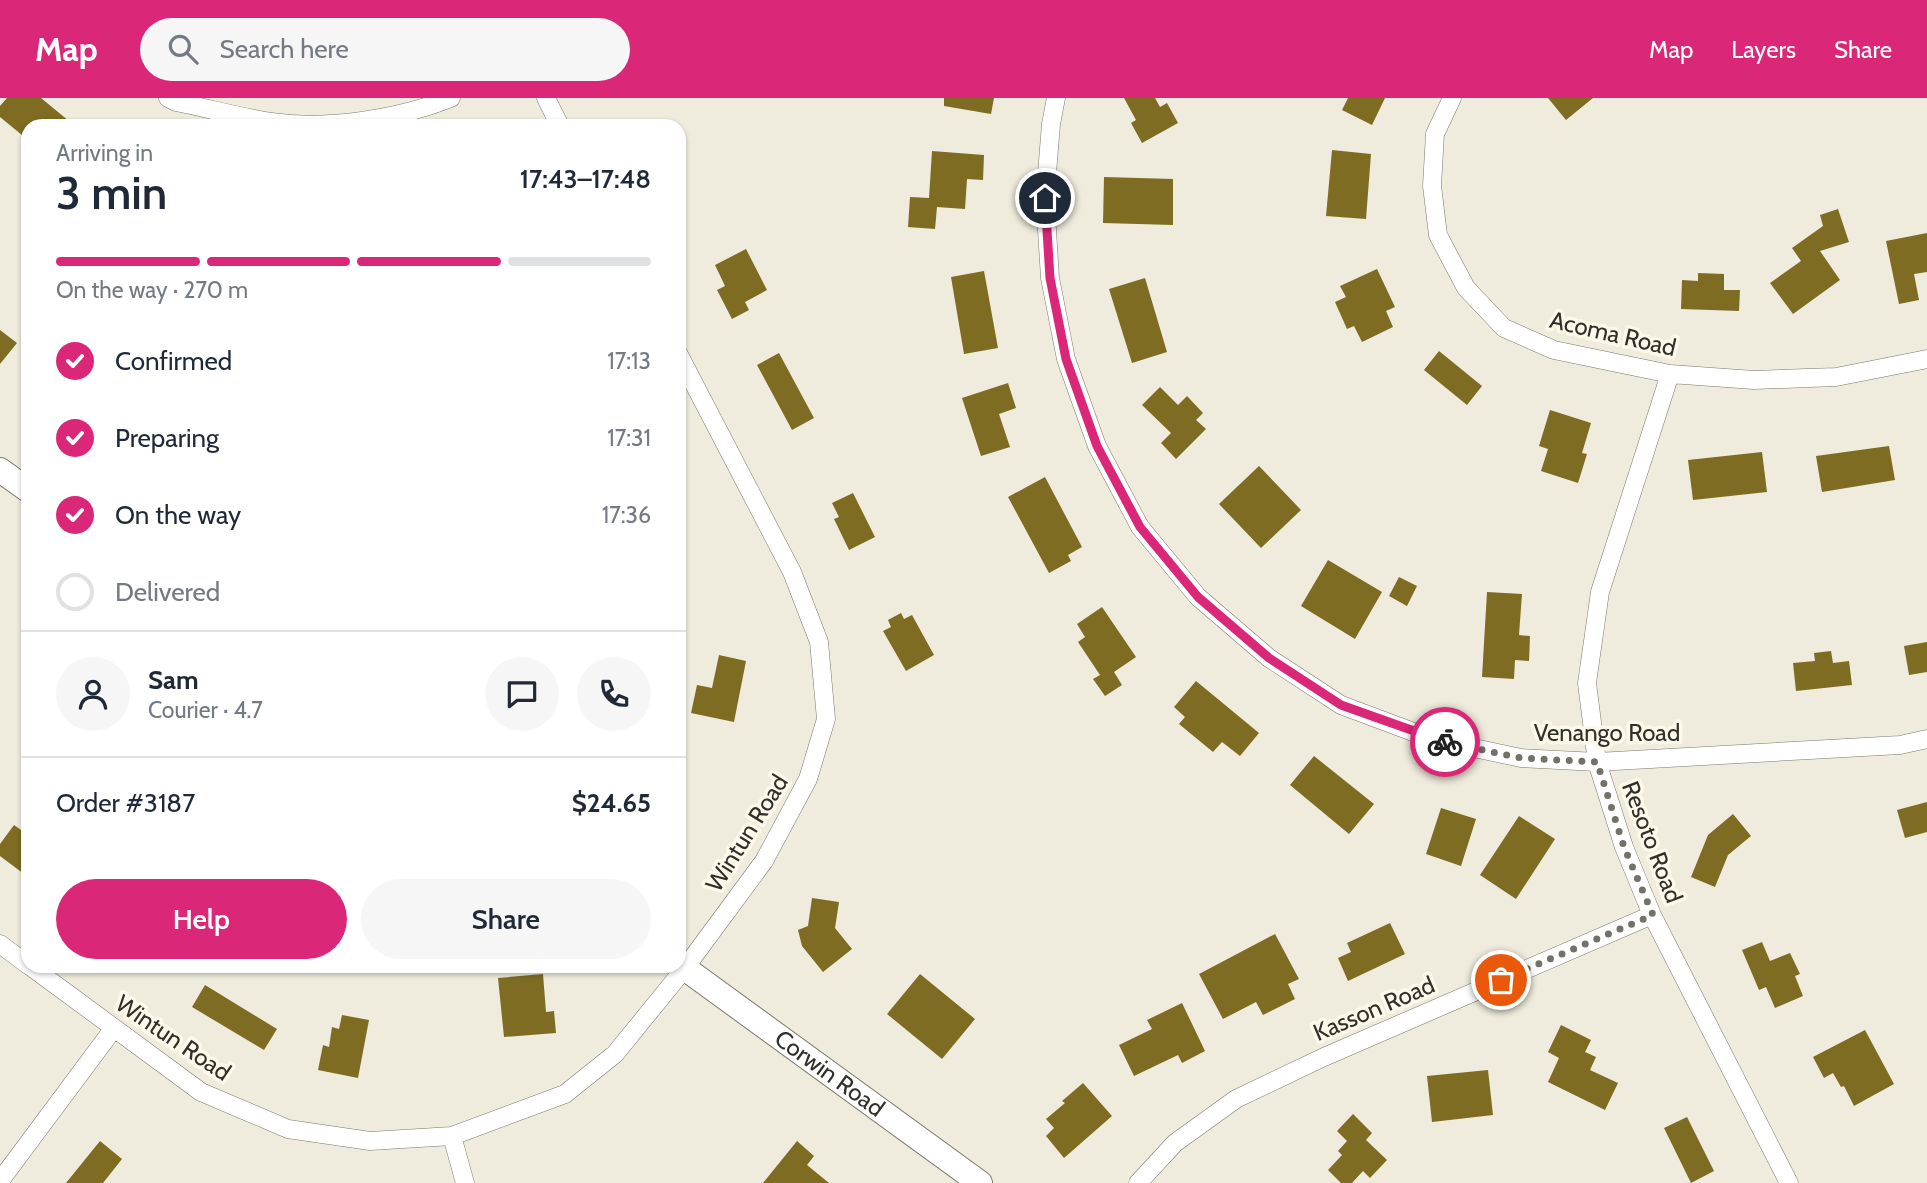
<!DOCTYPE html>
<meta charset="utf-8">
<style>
:root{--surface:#fff;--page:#f6f6f7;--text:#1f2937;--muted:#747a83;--line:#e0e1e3;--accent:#db2777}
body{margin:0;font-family:Cabin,sans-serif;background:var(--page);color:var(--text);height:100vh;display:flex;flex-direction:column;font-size:26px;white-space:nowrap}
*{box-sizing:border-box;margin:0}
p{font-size:23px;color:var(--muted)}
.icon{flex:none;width:38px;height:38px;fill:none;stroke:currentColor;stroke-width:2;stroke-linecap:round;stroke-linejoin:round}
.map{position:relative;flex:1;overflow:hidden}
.details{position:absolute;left:21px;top:21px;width:665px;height:854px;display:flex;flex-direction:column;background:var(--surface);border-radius:21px;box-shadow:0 2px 5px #0004}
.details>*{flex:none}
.pin{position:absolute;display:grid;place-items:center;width:60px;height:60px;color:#fff;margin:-30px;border:4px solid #fff;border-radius:50%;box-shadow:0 2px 7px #0007}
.courier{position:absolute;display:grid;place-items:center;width:70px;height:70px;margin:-35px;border:5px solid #db2777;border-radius:50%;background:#fff;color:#222;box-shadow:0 2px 9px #0007}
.headline em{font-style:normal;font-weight:600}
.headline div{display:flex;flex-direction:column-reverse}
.headline{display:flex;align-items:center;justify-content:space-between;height:119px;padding:0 35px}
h1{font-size:46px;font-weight:600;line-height:52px}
.bar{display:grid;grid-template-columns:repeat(4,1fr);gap:10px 7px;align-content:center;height:84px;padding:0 35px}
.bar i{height:9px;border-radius:5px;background:var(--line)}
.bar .selected{background:var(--accent)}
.bar p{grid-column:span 4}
.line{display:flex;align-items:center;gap:18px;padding:0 35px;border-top:2px solid var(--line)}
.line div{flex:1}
.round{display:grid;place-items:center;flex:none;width:74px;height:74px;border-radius:37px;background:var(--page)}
ol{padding:0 35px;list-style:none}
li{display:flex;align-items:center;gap:21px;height:77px}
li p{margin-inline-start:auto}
li .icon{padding:7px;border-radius:50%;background:var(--accent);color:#fff;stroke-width:4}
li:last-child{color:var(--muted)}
li i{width:38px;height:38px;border:4px solid var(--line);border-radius:50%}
.action{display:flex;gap:14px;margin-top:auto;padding:14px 35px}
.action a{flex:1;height:80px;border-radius:42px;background:var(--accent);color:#fff;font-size:28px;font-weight:600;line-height:80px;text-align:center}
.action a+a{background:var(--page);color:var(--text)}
header{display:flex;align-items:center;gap:42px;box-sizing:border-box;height:98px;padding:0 35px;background:var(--accent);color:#fff}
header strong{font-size:33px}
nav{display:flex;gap:38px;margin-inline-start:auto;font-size:24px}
.search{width:490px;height:63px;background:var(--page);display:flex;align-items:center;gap:18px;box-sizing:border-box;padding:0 24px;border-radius:38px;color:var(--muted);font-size:26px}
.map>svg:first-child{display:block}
.building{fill:#7e6c23}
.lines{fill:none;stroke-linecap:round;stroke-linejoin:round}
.minor-casing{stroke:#7b786b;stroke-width:19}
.secondary-casing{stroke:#7b786b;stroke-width:26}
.minor{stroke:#fff;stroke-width:18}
.secondary{stroke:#fff;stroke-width:24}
.done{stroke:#737168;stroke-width:7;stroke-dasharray:0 12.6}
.route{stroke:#db2777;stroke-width:9}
.labels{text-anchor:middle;stroke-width:7;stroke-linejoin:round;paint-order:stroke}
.street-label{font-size:24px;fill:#302f29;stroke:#fcf9ea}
</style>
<header>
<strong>Map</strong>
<div class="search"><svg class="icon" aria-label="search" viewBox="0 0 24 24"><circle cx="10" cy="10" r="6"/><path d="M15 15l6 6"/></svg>Search here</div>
<nav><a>Map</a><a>Layers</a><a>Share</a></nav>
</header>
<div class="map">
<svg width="1927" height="1085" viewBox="0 0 1927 1085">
<rect width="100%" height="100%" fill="#efebdd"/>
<!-- building -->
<path class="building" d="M7,0H41L75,28H28V42L0,19V8Z
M944,0H994L991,16L944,8Z
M1124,0H1155L1160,9L1167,5L1178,25L1142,45L1131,25L1136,22Z
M1348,0H1385L1372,27L1342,12Z
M1548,0H1593L1566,22Z
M1332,52L1371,56L1366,121L1326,118Z
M932,53L984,57L983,82L967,81L965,111L937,109L935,131L908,129L910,99L929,100Z
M1104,79L1173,81V127L1103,125Z
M1838,111L1849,144L1820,153L1840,182L1793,216L1770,185L1801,163L1792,150L1823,128L1820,117Z
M1927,135V174L1914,176L1919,202L1899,206L1886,143Z
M746,151L767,192L745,204L749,212L732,221L717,192L725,188L715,167Z
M1377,171L1395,209L1386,213L1393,229L1362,244L1354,228L1347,231L1335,204L1346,199L1340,188Z
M984,173L998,250L964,256L951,179Z
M1698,175L1724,176V192H1740L1739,213L1681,211L1682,182L1698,183Z
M1145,180L1167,254L1132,265L1109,191Z
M0,232L17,245L0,266Z
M1439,253L1482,288L1467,307L1424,272Z
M779,255L814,320L792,332L757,267Z
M1008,285L1016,310L999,316L1010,349L981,358L962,300Z
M1160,289L1178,307L1187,298L1203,315L1196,322L1206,331L1176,361L1161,345L1171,335L1142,307Z
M1550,312L1591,325L1582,355L1587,356L1578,385L1541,373L1548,351L1539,348Z
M1889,348L1895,382L1822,394L1816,358Z
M1762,354L1767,394L1693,402L1688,362Z
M1259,368L1301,412L1261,450L1219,406Z
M1045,379L1082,449L1068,457L1071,463L1049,475L1008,399Z
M853,395L875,439L849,452L834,421L839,419L832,405Z
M1328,462L1382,494L1355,541L1301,508Z
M1399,479L1417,488L1407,508L1389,498Z
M1487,494L1522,496L1519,537L1530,538L1529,563L1515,562L1514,581L1482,579Z
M1102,509L1136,559L1114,574L1122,587L1105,598L1093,581L1100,577L1078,544L1085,539L1077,526Z
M901,515L904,521L912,517L934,557L906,573L883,533L891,529L888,522Z
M1927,544V574L1909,577L1904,548Z
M1831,553L1833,565L1849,563L1852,587L1796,593L1793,565L1815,563L1814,555Z
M719,557L746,563L734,624L691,615L697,587L712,590Z
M1196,583L1259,635L1240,658L1222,644L1213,654L1179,626L1185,619L1174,609Z
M1314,658L1374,706L1349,736L1290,687Z
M1927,704V734L1905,740L1897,712Z
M1441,710L1476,721L1461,768L1426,756Z
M1733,716L1751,738L1728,757L1715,789L1691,779L1708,737Z
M1519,718L1555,741L1516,801L1480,777Z
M14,727L28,737V779L0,758V746Z
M812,800L839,804L835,830L852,851L823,874L802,848L798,832L808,828Z
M1390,825L1405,856L1348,883L1338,860L1351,854L1347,845Z
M1275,836L1299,881L1288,886L1295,901L1263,917L1256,904L1223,921L1199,876Z
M1762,844L1770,863L1790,855L1800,876L1795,878L1803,898L1775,910L1766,889L1759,892L1742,852Z
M543,876L546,914L554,913L556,935L504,939L498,880Z
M920,876L975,921L942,961L887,916Z
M205,887L277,931L264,952L192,909Z
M1182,905L1205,953L1182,965L1178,957L1134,978L1119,947L1152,931L1147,922Z
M342,917L369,922L358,980L318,972L323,947L329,949L332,929L339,931Z
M1561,927L1591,942L1585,954L1596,959L1590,972L1618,985L1605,1012L1548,984L1559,960L1548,954Z
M1865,932L1894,986L1854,1008L1844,988L1841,989L1833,975L1824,980L1813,959Z
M1488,972L1493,1017L1432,1024L1427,978Z
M1083,985L1112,1018L1064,1060L1046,1038L1054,1030L1046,1021L1065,1005L1062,1003Z
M1353,1016L1372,1035L1366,1042L1387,1062L1370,1080L1363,1073L1352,1085H1341L1328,1072L1342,1057L1338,1053L1347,1043L1337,1033Z
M1687,1019L1714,1073L1691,1085L1664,1030Z
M100,1043L122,1061L103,1085H66Z
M797,1043L814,1058L807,1067L829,1085H763Z"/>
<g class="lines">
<!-- minor casing -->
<g class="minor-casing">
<path id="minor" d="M168,0L176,4C207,10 239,19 271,24C326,32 399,21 451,0
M546,0L560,28
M1056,0L1051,26L1045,100L1050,180L1066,261L1097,348L1140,429L1198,499L1269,560L1341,607L1432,641L1521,660L1597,664L1900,647L1927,641
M1452,0L1435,36L1432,88L1438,137L1466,190L1504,230L1554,252L1670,276L1754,282L1836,279L1927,261
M1670,276L1600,494L1587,585L1597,664L1624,749L1652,817L1789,1085
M0,846L28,867
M30,868L201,994L288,1031L370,1043L452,1038L565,996L615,956L685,870L764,763L808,681L826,621L819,544L792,474L679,257
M452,1038L465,1085
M0,1083L114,930
M1138,1085L1175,1045L1236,1001L1324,959L1652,817"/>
</g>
<!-- secondary casing -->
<g class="secondary-casing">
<g id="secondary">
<path d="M0,372L28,392"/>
<path id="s1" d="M679,866L980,1085"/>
</g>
</g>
<!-- minor -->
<use href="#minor" class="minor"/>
<!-- secondary -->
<use href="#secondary" class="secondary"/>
</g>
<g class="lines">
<!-- done -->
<path class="done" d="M1445,644L1521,660L1597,664L1624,749L1653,817L1501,882"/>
<!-- route -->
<path class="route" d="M1045,100L1050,180L1066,261L1097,348L1140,429L1198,499L1269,560L1341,607L1445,644"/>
</g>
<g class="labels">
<!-- street labels -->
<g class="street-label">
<text transform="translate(1613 236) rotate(13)" y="8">Acoma Road</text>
<text x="1607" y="643">Venango Road</text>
<text transform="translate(747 735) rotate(-58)" y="8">Wintun Road</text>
<text transform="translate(1652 744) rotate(69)" y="8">Resoto Road</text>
<text transform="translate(1374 911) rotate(-23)" y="8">Kasson Road</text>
<text transform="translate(173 940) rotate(34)" y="8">Wintun Road</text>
<text dy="8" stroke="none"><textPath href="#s1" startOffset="186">Corwin Road</textPath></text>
</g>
</g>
</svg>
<div class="pin" style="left:1501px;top:882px;background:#ea580c"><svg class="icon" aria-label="bag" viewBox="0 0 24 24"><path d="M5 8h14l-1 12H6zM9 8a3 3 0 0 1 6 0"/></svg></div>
<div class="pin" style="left:1045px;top:100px;background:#1f2937"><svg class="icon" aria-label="home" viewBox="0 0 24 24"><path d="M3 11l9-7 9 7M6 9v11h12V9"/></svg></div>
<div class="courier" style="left:1445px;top:644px"><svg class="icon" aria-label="bike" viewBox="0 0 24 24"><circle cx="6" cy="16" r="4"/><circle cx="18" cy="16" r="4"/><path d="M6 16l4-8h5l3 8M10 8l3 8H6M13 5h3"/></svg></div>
<section class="details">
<div class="headline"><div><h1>3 min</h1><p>Arriving in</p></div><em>17:43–17:48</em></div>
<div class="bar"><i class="selected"></i><i class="selected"></i><i class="selected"></i><i></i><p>On the way · 270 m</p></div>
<ol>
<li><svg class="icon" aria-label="check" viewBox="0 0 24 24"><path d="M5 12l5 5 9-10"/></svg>Confirmed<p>17:13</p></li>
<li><svg class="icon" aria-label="check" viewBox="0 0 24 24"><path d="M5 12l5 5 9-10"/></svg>Preparing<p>17:31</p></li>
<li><svg class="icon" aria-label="check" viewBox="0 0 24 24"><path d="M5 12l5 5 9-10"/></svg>On the way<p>17:36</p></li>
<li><i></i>Delivered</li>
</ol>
<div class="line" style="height:126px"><a class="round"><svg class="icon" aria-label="person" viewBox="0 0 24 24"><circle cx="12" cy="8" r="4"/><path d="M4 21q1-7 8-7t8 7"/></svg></a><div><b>Sam</b><p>Courier · 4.7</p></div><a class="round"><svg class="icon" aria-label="chat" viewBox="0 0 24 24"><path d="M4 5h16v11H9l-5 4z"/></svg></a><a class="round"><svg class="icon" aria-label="phone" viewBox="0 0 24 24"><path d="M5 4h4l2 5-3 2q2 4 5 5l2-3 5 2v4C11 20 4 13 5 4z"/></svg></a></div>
<div class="line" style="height:91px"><div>Order #3187</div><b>$24.65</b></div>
<div class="action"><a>Help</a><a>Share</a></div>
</section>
</div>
